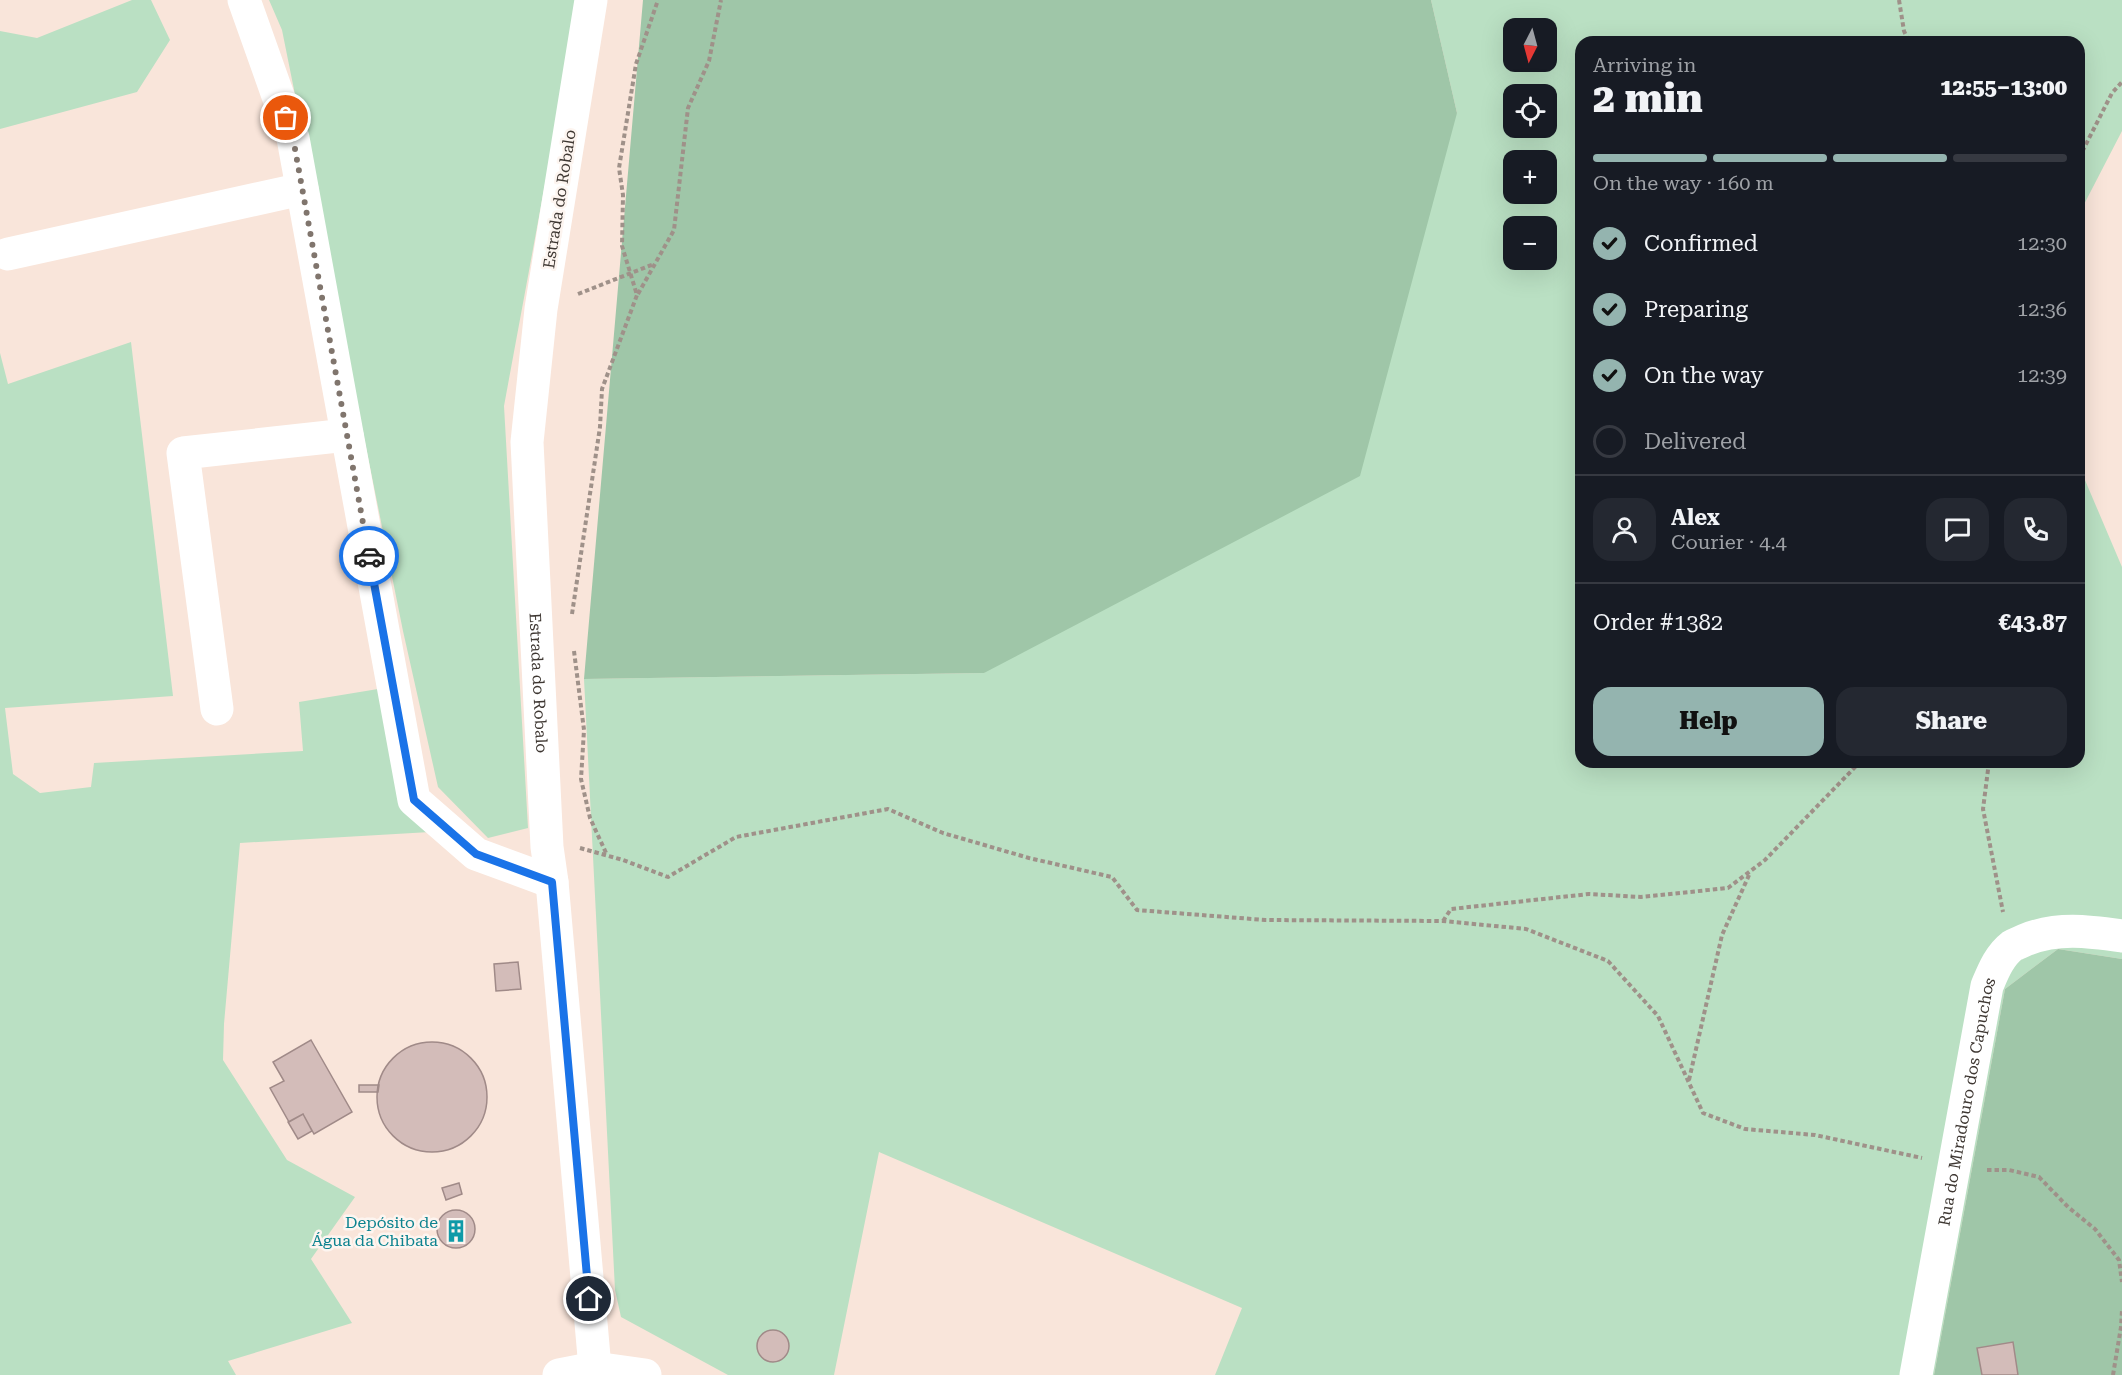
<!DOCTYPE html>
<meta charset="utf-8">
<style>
:root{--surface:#171b24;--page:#242831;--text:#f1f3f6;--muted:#9ea1a6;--line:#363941;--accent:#94b4af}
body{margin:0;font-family:"Roboto Serif",serif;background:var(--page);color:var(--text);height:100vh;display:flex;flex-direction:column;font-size:22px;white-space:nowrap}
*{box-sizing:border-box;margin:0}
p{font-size:20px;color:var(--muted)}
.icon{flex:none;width:33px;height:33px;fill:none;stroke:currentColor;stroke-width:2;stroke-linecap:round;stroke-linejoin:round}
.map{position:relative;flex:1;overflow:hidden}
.drawer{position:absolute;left:1575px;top:36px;width:510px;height:732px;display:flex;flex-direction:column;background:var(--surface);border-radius:18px;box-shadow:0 6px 24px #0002}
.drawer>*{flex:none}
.needle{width:39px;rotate:186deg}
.fabs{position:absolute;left:1503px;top:18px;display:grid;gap:12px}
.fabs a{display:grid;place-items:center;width:54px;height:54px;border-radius:12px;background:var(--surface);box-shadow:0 6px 24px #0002;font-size:30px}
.pin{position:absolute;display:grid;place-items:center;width:51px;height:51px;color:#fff;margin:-26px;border:3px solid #fff;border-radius:50%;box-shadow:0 2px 6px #0007}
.courier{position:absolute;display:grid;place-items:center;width:60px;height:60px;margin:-30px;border:4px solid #1a73e8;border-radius:50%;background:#fff;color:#222;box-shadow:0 2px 8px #0007}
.summary em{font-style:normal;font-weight:800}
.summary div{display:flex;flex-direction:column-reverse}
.summary{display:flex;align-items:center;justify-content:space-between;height:102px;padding:0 18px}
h1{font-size:39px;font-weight:800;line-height:45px}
.bar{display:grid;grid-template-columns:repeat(4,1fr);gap:9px 6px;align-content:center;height:72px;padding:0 18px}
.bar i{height:8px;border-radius:4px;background:var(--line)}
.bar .on{background:var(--accent)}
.bar p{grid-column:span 4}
.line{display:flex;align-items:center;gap:15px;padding:0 18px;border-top:2px solid var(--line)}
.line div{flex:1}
.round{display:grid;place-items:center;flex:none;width:63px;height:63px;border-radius:18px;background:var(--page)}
ol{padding:0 18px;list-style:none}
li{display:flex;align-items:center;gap:18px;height:66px}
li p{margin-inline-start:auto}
li .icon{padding:6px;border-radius:50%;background:var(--accent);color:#111;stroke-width:4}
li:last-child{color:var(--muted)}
li i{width:33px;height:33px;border:3px solid var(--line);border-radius:50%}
.primary-button{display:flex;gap:12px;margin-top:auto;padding:12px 18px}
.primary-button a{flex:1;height:69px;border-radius:18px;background:var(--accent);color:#111;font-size:24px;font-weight:800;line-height:69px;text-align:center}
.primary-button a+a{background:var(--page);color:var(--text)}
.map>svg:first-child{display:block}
.green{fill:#bae0c3;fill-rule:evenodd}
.forest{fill:#9fc6a8}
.building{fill:#d3bcb9;stroke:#a08a88;stroke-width:1.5}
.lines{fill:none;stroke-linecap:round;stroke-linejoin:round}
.path{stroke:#9f9189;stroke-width:4;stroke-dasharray:4.5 3;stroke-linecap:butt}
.minor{stroke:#fff;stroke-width:33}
.done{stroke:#80756d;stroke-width:6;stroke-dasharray:0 10.8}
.route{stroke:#1a73e8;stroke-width:8}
.labels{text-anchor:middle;stroke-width:5;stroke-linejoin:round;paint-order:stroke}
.street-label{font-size:16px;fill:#3f3833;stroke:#fdf5f0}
.culture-label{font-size:16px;fill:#0d838f;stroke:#fdf5f0;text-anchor:end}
</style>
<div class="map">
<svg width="2122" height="1375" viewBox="0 0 2122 1375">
<rect width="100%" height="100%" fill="#f9e5da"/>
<!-- green -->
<path class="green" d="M132,0H151L170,40L137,92L0,129V31L37,38Z
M269,0H579L504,406L528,828L488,838L438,787L403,631L282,30Z
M1431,0H2122V131L2079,214V42H1581V762H2079V466L2122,567V959L2058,949L2005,989L1934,1375H1215L1242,1308L879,1152L834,1375H728L621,1317L615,1290L584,679L984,673L1457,113ZM1514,28H1546V62H1514ZM1514,94H1546V128H1514ZM1514,160H1546V194H1514ZM1514,226H1546V260H1514Z
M131,342L173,696L5,708L13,774L40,793L91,787L94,763L303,751L299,702L378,689L430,832L240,843L224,1024L223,1060L287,1160L355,1197L311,1259L352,1323L228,1361L236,1375H0V353L8,384Z"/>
<!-- forest -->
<path class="forest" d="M643,0H1431L1457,113L1360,476L984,673L584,679Z
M2058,949L2122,959V1375H1934L2005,989Z"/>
<!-- building -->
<path class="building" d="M518,962L521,989L496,991L494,964Z
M311,1040L352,1112L314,1134L303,1114L289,1122L270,1088L284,1081L273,1062Z
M377 1097a55 55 0 1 1 110 0a55 55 0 1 1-110 0Z
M359,1085H379L378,1092H359Z
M303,1114L312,1131L298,1139L288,1122Z
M459,1183L462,1194L446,1200L442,1188Z
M437 1229a19 19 0 1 1 38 0a19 19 0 1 1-38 0Z
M757 1346a16 16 0 1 1 32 0a16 16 0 1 1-32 0Z
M2013,1342L2018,1375H1982L1977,1348Z"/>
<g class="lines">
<!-- path -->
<path class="path" d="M1899,0L1904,31L1909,42
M2079,158L2112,93L2122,82
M578,294L654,264
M638,294L674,230L688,108L709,61L721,0
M572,614L600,427L602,389L637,295L622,246L623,195L619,168L636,64L658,0
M574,651L584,730L581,779L590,818L607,855
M1989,762L1983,809L2003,912
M580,848L623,860L668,877L736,837L888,809L943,833L1029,858L1112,877L1137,910L1265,920L1443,921L1526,929L1608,961L1658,1016L1703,1113L1745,1129L1815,1135L1922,1158
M1443,921L1451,909L1589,894L1641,897L1728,888L1765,860L1860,762
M1689,1080L1722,935L1750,873
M1987,1170H2009L2039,1177L2068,1207L2095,1229L2119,1260L2122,1282
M2113,1375L2121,1327L2122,1310"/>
<!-- minor -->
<g class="minor">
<path d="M244,0L293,138L414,800L476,854L552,882"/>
<path id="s1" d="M591,0L541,309L527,442L547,847L552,882L595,1368"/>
<path d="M8,254L302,189"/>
<path d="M217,709L183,453L347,435"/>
<path d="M559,1375L595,1368L645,1375"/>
<path id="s2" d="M1916,1375L1987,986C1993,972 1999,956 2012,946C2015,944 2021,942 2025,940C2057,927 2088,931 2122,936"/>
</g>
</g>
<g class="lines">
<!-- done -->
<path class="done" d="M286,118L293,138L369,556"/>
<!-- route -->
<path class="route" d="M369,556L414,800L476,854L552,882L589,1299"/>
</g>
<!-- icons -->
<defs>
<g id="building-bare" transform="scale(1.8)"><path d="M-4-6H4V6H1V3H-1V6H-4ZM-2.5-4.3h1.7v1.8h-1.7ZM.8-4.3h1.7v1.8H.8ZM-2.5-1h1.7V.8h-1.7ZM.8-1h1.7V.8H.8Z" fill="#0f9aa8" stroke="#fdf5f0" stroke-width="2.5" paint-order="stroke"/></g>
</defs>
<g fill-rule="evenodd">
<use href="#building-bare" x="456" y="1231"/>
</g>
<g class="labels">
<!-- street labels -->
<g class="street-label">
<text transform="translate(559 199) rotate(-81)" y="6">Estrada do Robalo</text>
<text dy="6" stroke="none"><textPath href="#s1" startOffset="688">Estrada do Robalo</textPath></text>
<text dy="6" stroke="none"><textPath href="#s2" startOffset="278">Rua do Miradouro dos Capuchos</textPath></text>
</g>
<!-- culture labels -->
<g class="culture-label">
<text x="438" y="1228">Depósito de<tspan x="438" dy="18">Água da Chibata</tspan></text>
</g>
</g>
</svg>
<div class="fabs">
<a><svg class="needle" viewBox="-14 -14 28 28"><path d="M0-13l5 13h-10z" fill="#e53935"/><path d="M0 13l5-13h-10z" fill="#9ea1a6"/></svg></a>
<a><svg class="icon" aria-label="locate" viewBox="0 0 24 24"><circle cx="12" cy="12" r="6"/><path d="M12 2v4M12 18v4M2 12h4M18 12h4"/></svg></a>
<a>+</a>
<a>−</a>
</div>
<div class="pin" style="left:286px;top:118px;background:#ea580c"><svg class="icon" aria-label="bag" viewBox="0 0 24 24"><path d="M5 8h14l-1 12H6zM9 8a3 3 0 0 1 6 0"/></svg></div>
<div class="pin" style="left:589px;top:1299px;background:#1f2937"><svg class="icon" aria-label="home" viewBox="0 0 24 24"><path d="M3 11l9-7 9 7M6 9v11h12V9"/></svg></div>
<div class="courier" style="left:369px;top:556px"><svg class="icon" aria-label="car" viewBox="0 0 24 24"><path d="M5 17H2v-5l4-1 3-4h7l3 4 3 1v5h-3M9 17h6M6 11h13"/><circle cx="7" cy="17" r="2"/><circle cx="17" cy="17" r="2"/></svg></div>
<section class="drawer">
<div class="summary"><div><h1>2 min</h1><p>Arriving in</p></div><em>12:55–13:00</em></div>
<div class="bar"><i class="on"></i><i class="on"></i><i class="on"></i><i></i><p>On the way · 160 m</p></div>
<ol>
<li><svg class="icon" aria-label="check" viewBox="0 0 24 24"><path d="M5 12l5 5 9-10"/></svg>Confirmed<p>12:30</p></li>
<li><svg class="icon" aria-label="check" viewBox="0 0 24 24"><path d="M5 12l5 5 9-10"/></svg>Preparing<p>12:36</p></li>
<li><svg class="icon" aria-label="check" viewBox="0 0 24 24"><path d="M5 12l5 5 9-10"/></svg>On the way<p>12:39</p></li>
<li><i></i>Delivered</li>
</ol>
<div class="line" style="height:108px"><a class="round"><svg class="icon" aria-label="person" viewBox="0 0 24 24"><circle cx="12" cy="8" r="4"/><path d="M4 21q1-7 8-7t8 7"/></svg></a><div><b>Alex</b><p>Courier · 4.4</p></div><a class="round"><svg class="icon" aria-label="chat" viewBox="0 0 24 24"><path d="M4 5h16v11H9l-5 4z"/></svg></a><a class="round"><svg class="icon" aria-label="phone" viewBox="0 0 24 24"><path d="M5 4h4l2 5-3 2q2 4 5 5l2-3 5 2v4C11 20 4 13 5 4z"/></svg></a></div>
<div class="line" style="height:78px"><div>Order #1382</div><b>€43.87</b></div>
<div class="primary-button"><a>Help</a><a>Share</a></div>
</section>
</div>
